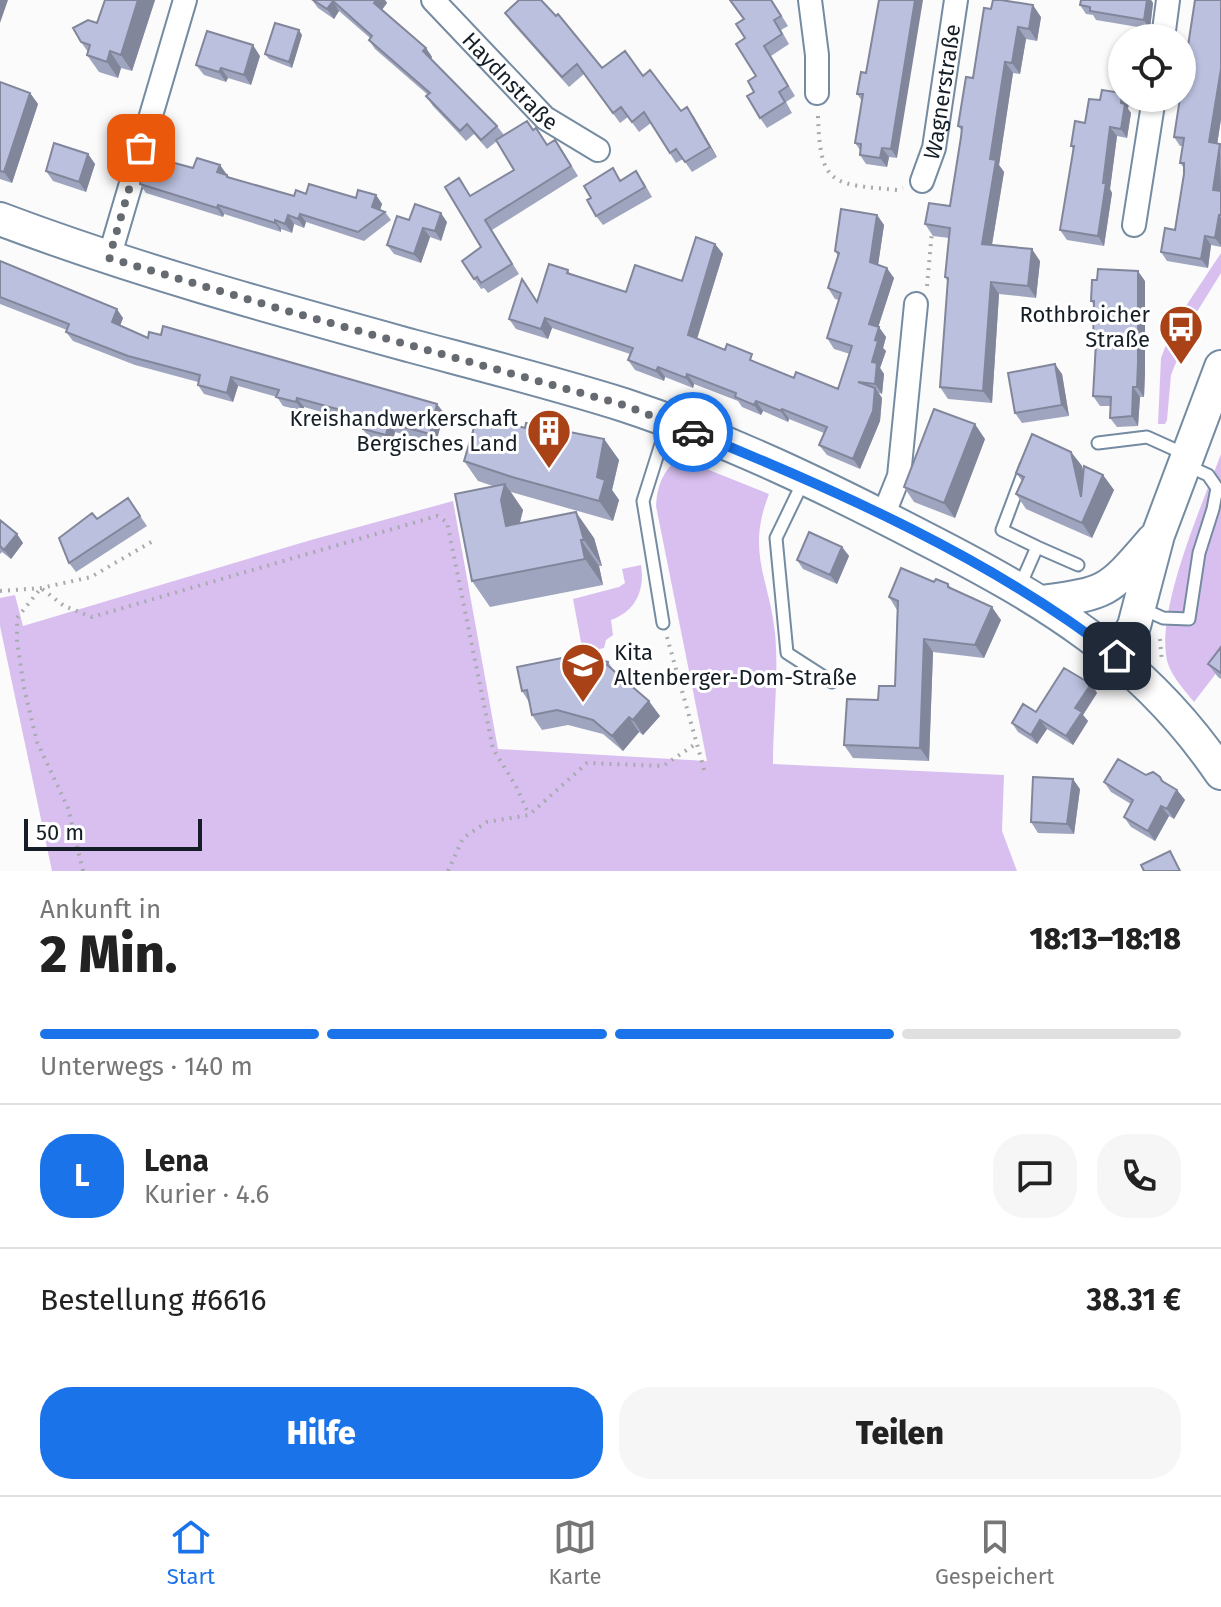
<!DOCTYPE html>
<html lang="de">
<meta charset="utf-8">
<style>
:root{--surface:#fff;--page:#f6f6f6;--text:#222;--muted:#767676;--line:#e0e0e0;--accent:#1a73e8}
body{margin:0;font-family:"Fira Sans",sans-serif;background:var(--page);color:var(--text);height:100vh;display:flex;flex-direction:column;font-size:30px;white-space:nowrap}
*{box-sizing:border-box;margin:0}
p{font-size:26px;color:var(--muted)}
.icon{flex:none;width:44px;height:44px;fill:none;stroke:currentColor;stroke-width:2;stroke-linecap:round;stroke-linejoin:round}
.map{position:relative;height:871px;overflow:hidden}
.drawer{display:flex;flex-direction:column;background:var(--surface);flex:1}
.drawer>*{flex:none}
.buttons{position:absolute;left:1108px;top:24px;display:grid;gap:16px}
.buttons a{display:grid;place-items:center;width:88px;height:88px;border-radius:50%;background:var(--surface);box-shadow:0 2px 6px #0004;font-size:40px}
.scale{position:absolute;left:24px;bottom:20px;width:178px;box-sizing:border-box;padding-left:8px;border:4px solid #151e26;border-top:0;font-size:22px;line-height:28px;white-space:nowrap;color:#151e26;-webkit-text-stroke:6px #fff;paint-order:stroke}
.pin{position:absolute;display:grid;place-items:center;width:68px;height:68px;color:#fff;margin:-34px;border-radius:16px;box-shadow:0 4px 12px #0006}
.courier{position:absolute;display:grid;place-items:center;width:80px;height:80px;margin:-40px;border:6px solid #1a73e8;border-radius:50%;background:#fff;color:#222;box-shadow:0 2px 10px #0007}
.head em{font-style:normal;font-weight:800}
.head div{display:flex;flex-direction:column-reverse}
.head{display:flex;align-items:center;justify-content:space-between;height:136px;padding:0 40px}
h1{font-size:52px;font-weight:800;line-height:60px}
.bar{display:grid;grid-template-columns:repeat(4,1fr);gap:12px 8px;align-content:center;height:96px;padding:0 40px}
.bar i{height:10px;border-radius:6px;background:var(--line)}
.bar .on{background:var(--accent)}
.bar p{grid-column:span 4}
.line{display:flex;align-items:center;gap:20px;padding:0 40px;border-top:2px solid var(--line)}
.line div{flex:1}
.round{display:grid;place-items:center;flex:none;width:84px;height:84px;border-radius:32px;background:var(--page)}
.primary-button{display:flex;gap:16px;margin-top:auto;padding:16px 40px}
.primary-button a{flex:1;height:92px;border-radius:32px;background:var(--accent);color:#fff;font-size:32px;font-weight:800;line-height:92px;text-align:center}
.primary-button a+a{background:var(--page);color:var(--text)}
.dock{display:flex;justify-content:space-around;align-items:center;height:112px;border-top:2px solid var(--line);background:var(--surface);font-size:22px;color:var(--muted)}
.dock a{display:grid;justify-items:center;gap:4px}
.dock .on{color:var(--accent)}
.map>svg:first-child{display:block}
.green{fill:#d8bfef}
.lines{fill:none;stroke-linecap:round;stroke-linejoin:round}
.lane-casing{stroke:#748ba1;stroke-width:15}
.street-casing{stroke:#748ba1;stroke-width:26}
.secondary-casing{stroke:#748ba1;stroke-width:36}
.path{stroke:#a8abae;stroke-width:4;stroke-dasharray:2 6;stroke-linecap:butt}
.lane{stroke:#fff;stroke-width:11}
.street{stroke:#fff;stroke-width:22}
.secondary{stroke:#fff;stroke-width:32}
.wall{fill:#a0a5bf}
.shaded-wall{fill:#82869b}
.building{fill:#bac0de;stroke:#82869b;stroke-width:2}
.done{stroke:#666b71;stroke-width:8;stroke-dasharray:0 14.4}
.route{stroke:#1a73e8;stroke-width:10}
.labels{text-anchor:middle;stroke-width:6;stroke-linejoin:round;paint-order:stroke}
.street-label{font-size:22px;fill:#151e26;stroke:#fff}
.poi-label{font-size:22px;fill:#151e26;stroke:#fff;text-anchor:end}
</style>
<div class="map">
<svg width="1221" height="871" viewBox="0 0 1221 871">
<rect width="100%" height="100%" fill="#fbfbfb"/>
<!-- green -->
<path class="green" d="M1221,253V273L1195,315L1171,375L1167,420L1165,424H1158L1161,358L1174,324Z
M1221,454V667L1194,702C1183,688 1168,673 1166,655C1159,602 1202,505 1221,454Z
M679,458L769,494C746,553 769,577 775,633C779,676 773,721 773,764L1004,775L1002,831L1017,871H52L0,626V598L15,595L23,626L311,540L453,501L498,749L707,761L656,506C657,486 663,470 679,458Z
M641,565C645,590 636,611 611,620L613,635L606,640L604,648L583,653L573,599L619,587L625,583L622,569Z"/>
<g class="lines">
<!-- lane casing -->
<g class="lane-casing">
<path id="lane" d="M1098,443L1147,437L1187,455
M803,482L776,538L787,653L832,682
M1037,547L1078,565
M1019,588L1037,547L1002,530L1026,466
M1141,608L1163,618L1189,619L1199,553L1213,509L1217,488L1208,475L1188,466
M663,623L643,501L667,425"/>
</g>
<!-- street casing -->
<g class="street-casing">
<g id="street">
<path id="s1" d="M433,0L545,118L598,150"/>
<path d="M810,0L817,55V93"/>
<path d="M1163,38L1168,0"/>
<path id="s2" d="M922,181L934,148L956,0"/>
<path d="M1134,225L1154,98"/>
<path d="M109,258L185,0"/>
<path d="M883,516L899,476L916,304"/>
</g>
</g>
<!-- secondary casing -->
<g class="secondary-casing">
<path id="secondary" d="M0,219C135,270 274,308 412,346C483,365 554,383 624,405C727,439 828,488 924,538C1045,600 1143,658 1221,773
M1042,602C1109,593 1109,591 1153,540
M1117,656L1134,626L1158,535L1221,367"/>
</g>
<!-- path -->
<path class="path" d="M818,116C820,186 832,184 897,190L903,188
M927,286L932,231
M0,591L41,588L91,577L153,541
M667,637L705,773
M1160,639L1162,662
M83,871L68,808L37,742L24,688L17,641V618L41,588L64,606L92,617L437,516L447,522L493,749L516,786L529,815
M448,871L463,838L487,822L529,815L587,763L663,766L697,743"/>
<!-- lane -->
<use href="#lane" class="lane"/>
<!-- street -->
<use href="#street" class="street"/>
<!-- secondary -->
<use href="#secondary" class="secondary"/>
</g>
<!-- wall -->
<path class="wall" d="M105,0H155L132,71L121,68L118,78L99,72L87,55L88,52L81,42L97,23Z
M312,0H385L387,3L382,10L426,48L432,57L431,59L497,126L504,135L533,130L547,145L562,150L578,176L492,230L519,274L488,293L484,288L481,289L462,261L481,247L471,196L514,170L497,141L487,149L474,134L466,141L433,106L426,96L428,95L375,49L369,40L370,38L339,11L334,19L318,8Z
M729,0H772L788,26L781,30L789,44L771,56L795,96L786,102L792,113L767,128L760,118L754,92L756,76L745,38L743,19Z
M1081,0H1151L1153,3L1150,29L1096,20L1093,15L1086,14L1080,5Z
M1221,0V119L1217,144L1221,145V247L1211,245L1208,268L1167,261L1161,252L1175,230L1184,174V168L1180,163L1183,146H1180L1174,137Z
M984,8L1041,17L1037,41L1026,39L1020,74L1013,73L999,165L1004,172L992,245L1040,261L1036,298L999,294L992,403L948,399L940,387L948,282L945,277L949,238L933,236L925,224L950,206L961,137L962,131L958,126L973,78Z
M505,13L602,68L643,76L681,111L694,117L717,157L692,172L683,159L676,163L651,123L639,132L628,117L620,123L584,74L569,87L512,23Z
M302,35L292,68L269,59L265,54Z
M260,56L251,85L228,78L226,82L204,75L196,65Z
M861,72L897,158L889,157L887,167L866,164L860,155V150L855,143L862,101L857,94Z
M0,82L30,93L38,104L12,183L0,179Z
M1100,100L1129,102L1128,109L1131,113L1127,138L1117,136L1110,189L1112,193L1104,246L1067,240L1060,230L1073,149L1071,146Z
M88,154L95,164L86,192L53,181L46,171Z
M220,165L229,177L294,196L306,194L356,198L376,195L382,204L380,210L385,212L391,220L364,241L306,222L304,228L294,224L292,233L281,229V232L224,214L223,217L146,193L140,184L193,168Z
M621,181H643L652,197L603,225L596,216Z
M877,215L884,225L878,265L894,278L878,327L886,337L883,348L886,351L880,368L884,374L882,394L879,393L882,398L880,421L860,469L827,455L819,445L824,433L789,419L788,422L763,411L761,415L742,407L738,401L694,384L693,388L665,377L664,381L635,370L628,360L630,354L552,328L548,339L516,329L509,319L537,301L568,270L570,274L626,292L682,281L715,244L723,254L697,339L794,378L838,389L850,354L834,349L827,338L839,300L835,299L828,288L838,256L835,251Z
M409,220L447,222L441,241L430,237L421,263L394,254L387,245Z
M0,261L123,318L120,326L148,338L444,413L436,443L395,432L392,444L369,438L363,429L364,424L304,407L303,411L283,406L277,397L238,386L233,402L204,394L198,385V382L135,365L73,341L66,332L67,330L0,304Z
M1145,281V372L1144,397H1140L1138,426L1117,427L1110,418L1111,406H1100L1093,396L1095,347L1093,343L1094,305L1091,301Z
M1062,374L1069,416L1022,423L1015,413Z
M525,428L604,439L619,460L612,490L619,500L613,521L511,492L523,510L520,523L594,538L602,566H599L603,585L490,607L472,581L493,486L478,481L464,461Z
M985,439L955,518L914,502L904,487Z
M1071,452L1082,466L1083,473L1103,475L1114,490L1092,538L1026,509L1016,494L1022,481L1016,473Z
M128,498L147,526L76,572L69,563L97,519Z
M0,520L17,534L23,543L11,559L2,552L0,554Z
M842,547L849,556L837,584L803,569L797,560Z
M934,582L948,584L951,588L1001,620L984,658L933,652L929,761L853,758L844,745L878,700L895,686L897,610L889,597Z
M1221,647V679L1218,677L1208,664Z
M608,662L615,672L660,716L643,735L639,732L623,751L603,734L568,725L542,730L532,715L529,702L522,691Z
M1091,684L1097,693L1083,715L1088,721L1073,745L1047,729L1037,744L1018,732L1012,723Z
M1146,775L1160,777L1165,783L1177,790L1185,800L1174,819L1169,816L1155,841L1131,827L1124,817L1131,804L1111,792L1104,782Z
M1080,789L1074,834L1038,833L1031,822Z"/>
<!-- shaded-wall -->
<path class="shaded-wall" d="M0,0H8L0,23Z
M138,0H155L132,71L121,55Z
M376,0H385L387,3L380,12L374,3Z
M915,0H923L897,158L891,149Z
M1147,0H1151L1153,3L1150,29L1144,20Z
M333,1L339,11L334,19L327,9Z
M1033,5L1041,17L1037,41L1029,29Z
M1018,27L1026,39L1020,74L1012,63Z
M299,30L302,35L292,68L289,62Z
M253,45L260,56L251,85L244,75Z
M426,48L432,57L430,60L423,51Z
M110,51L121,68L118,78L107,62Z
M1005,62L1013,73L999,165L1004,172L990,256L982,244L990,159Z
M221,68L228,78L226,82L219,72Z
M1221,69V119L1216,152L1209,142Z
M30,93L38,104L12,183L4,172Z
M1122,98H1126L1129,102L1128,109L1131,113L1127,138L1121,129Z
M687,107L694,117L717,157L710,147Z
M1110,127L1117,136L1110,189L1112,193L1104,246L1098,236Z
M1220,144L1221,189L1219,199L1213,190Z
M882,148L889,157L887,167L880,158Z
M88,154L95,164L86,192L79,182Z
M220,165L226,174L217,172Z
M376,195L382,204L378,216L372,207Z
M218,205L224,214L223,217L217,208Z
M441,213L447,222L441,241L435,231Z
M300,214L306,222L304,228L298,219Z
M288,215L294,224L292,233L285,224Z
M877,215L884,225L877,272L870,262Z
M1219,215L1221,218V246L1215,238Z
M275,220L281,229V232L275,223Z
M423,228L430,237L421,263L414,254Z
M1205,236L1211,245L1208,268L1201,259Z
M715,244L723,254L695,345L688,335Z
M1032,249L1040,261L1036,298L1028,286Z
M887,268L894,278L876,334L869,324Z
M1138,271L1145,281V372L1144,397L1137,387Z
M991,282L999,294L992,403L983,391Z
M117,309L123,318L118,331L112,322Z
M545,318L552,328L548,339L541,329Z
M879,327L886,337L883,348L886,351L880,368L884,374L882,394L875,384L872,362L875,340Z
M1055,364L1062,374L1069,416L1062,405Z
M658,367L665,377L664,381L656,371Z
M687,374L694,384L693,388L686,378Z
M231,377L238,386L233,402L227,393Z
M1133,387L1140,397L1138,426L1132,416Z
M875,388L882,398L880,421L860,469L853,459Z
M297,398L304,407L303,411L296,402Z
M756,401L763,411L761,415L754,405Z
M437,404L444,413L436,443L430,434Z
M782,409L789,419L788,422L781,411Z
M389,423L395,432L392,444L386,435Z
M975,424L985,439L955,518L944,503Z
M604,439L619,460L612,490L619,500L613,521L599,501L597,477Z
M1071,452L1082,466L1090,506L1103,475L1114,490L1092,538L1082,523L1081,497Z
M505,484L523,510L519,525L506,526L501,500Z
M576,512L594,538L602,566L584,540Z
M17,534L23,543L11,559L4,550Z
M581,540L599,566L603,585L585,559Z
M842,547L849,556L837,584L830,575Z
M992,607L1001,620L984,658L975,645Z
M924,639L933,652L929,761L920,748Z
M1091,684L1097,693L1083,715L1088,721L1073,745L1066,736L1075,708Z
M649,701L660,716L643,735L633,720Z
M629,717L639,732L623,751L612,736Z
M1040,720L1047,729L1037,744L1031,735Z
M1073,779L1080,789L1074,834L1067,824Z
M1177,790L1185,800L1174,819L1167,809Z
M1161,806L1169,816L1155,841L1148,831Z"/>
<!-- building -->
<path class="building" d="M105,0H138L121,55L110,51L107,62L87,55L90,45L81,42L73,28L88,20L97,23Z
M313,0H376L374,3L426,48L423,51L497,126L481,140L467,124L460,131L426,96L430,93L369,40L372,36L333,1L327,9Z
M519,0H541L556,16L558,14L602,68L625,51L643,76L650,70L681,111L687,107L710,147L685,162L676,149L670,153L644,112L632,122L621,107L613,113L577,64L562,77L505,13Z
M730,0H771L781,16L774,20L782,34L764,46L788,86L779,92L785,102L760,118L747,96L754,92L748,81L756,76L736,44L745,38L736,24L744,19Z
M879,0H915L891,149L882,148L880,158L860,155L861,144L855,143L863,94H857L861,72L866,73Z
M993,0H1001L1033,5L1029,29L1018,27L1012,63L1005,62L990,159L996,160L982,244L1032,249L1028,286L991,282L983,391L940,387L948,278L945,277L950,228L925,224L929,203L950,206L961,137L962,127L958,126L966,77L973,78L984,8L991,9Z
M1081,0H1147L1144,20L1090,11V7L1080,5Z
M1195,0H1221V69L1209,142L1220,144L1213,190L1221,191V215H1219L1215,238L1205,236L1201,259L1161,252L1165,228L1175,230L1184,174V163H1180L1184,138L1174,137L1180,98H1182V85Z
M275,23L299,30L289,62L265,54Z
M207,31L253,45L244,75L221,68L219,72L196,65Z
M0,82L30,93L4,172L0,171Z
M1102,90L1122,93L1121,103L1125,104L1121,129L1110,127L1103,183H1106L1098,236L1060,230L1074,146H1071L1075,121L1085,123L1089,99L1100,100Z
M527,121L533,130L536,128L547,145L555,140L571,166L485,220L512,264L481,283L477,277L474,279L462,261L481,247L445,187L459,178L470,196L514,170L496,140Z
M54,143L88,154L79,182L46,171Z
M145,155L193,168L197,158L220,165L217,172L227,175V177L294,196L296,190L306,194L309,184L356,198L358,190L376,195L372,207L385,212L358,232L300,214L298,219L288,215L285,224L275,220V223L218,205L217,208L140,184Z
M613,168L620,181L636,171L645,187L596,216L587,200L591,198L584,186Z
M415,204L441,213L435,231L423,228L414,254L387,245L397,216L409,220Z
M841,209L877,215L870,262L887,268L869,324L879,327L875,340L878,341L872,362L877,363L875,384L858,382L875,388L873,411L853,459L819,445L827,427L782,409L781,411L756,401L754,405L735,397L736,393L687,374L686,378L658,367L656,371L628,360L633,348L545,318L541,329L509,319L522,279L537,302L549,264L568,270L567,273L626,292L635,265L682,281L696,237L715,244L688,335L725,350L727,344L752,354L750,360L794,378L796,372L838,389L852,346L827,338L841,293L828,288L839,253L835,251Z
M0,261L117,309L112,322L148,338L149,332L161,335L163,326L437,404L430,434L389,423L386,435L363,429L366,417L297,398L296,402L276,397L279,390L231,377L227,393L198,385L200,375L128,356L66,332L69,324L0,297Z
M1098,269L1138,271V362L1137,387H1133L1132,416L1110,418L1111,397L1093,396L1096,343H1093L1094,301H1091L1092,280H1097Z
M1055,364L1062,405L1015,413L1008,373Z
M934,409L975,424L944,503L904,487Z
M478,414L525,428L526,423L604,439L597,477L605,480L599,501L512,477L464,461Z
M1032,434L1071,452L1081,497L1084,466L1103,475L1082,523L1016,494L1024,477L1016,473Z
M505,484L501,500L506,526L576,512L584,540H581L585,559L472,581L455,494Z
M128,498L140,516L69,563L59,538L92,513L97,519Z
M0,520L17,534L4,550L0,546Z
M809,532L842,547L830,575L797,560Z
M901,568L934,582L936,579L948,584V587L992,607L975,645L924,639L920,748L844,745L847,699L878,700L879,686H895L898,601L889,597Z
M1221,647V673L1208,664Z
M573,653L608,662L607,665L649,701L633,720L629,717L612,736L593,720L557,710L532,715L527,690L522,691L517,667L572,656Z
M1064,668L1091,684L1075,708L1082,712L1066,736L1040,720L1031,735L1012,723L1023,704L1036,712Z
M1118,759L1146,775L1153,772L1160,777L1162,781L1177,790L1167,809L1161,806L1148,831L1124,817L1133,800L1104,782Z
M1033,777L1073,779L1067,824L1031,822Z
M1170,851L1180,871H1144L1141,865Z"/>
<g class="lines">
<!-- done -->
<path class="done" d="M141,148L109,258L284,310L624,405L693,432"/>
<!-- route -->
<path class="route" d="M693,432C837,490 994,560 1117,656"/>
</g>
<!-- icons -->
<defs>
<g id="bus-pin" transform="scale(2.3)"><path d="M0 17L-7.5 6A9.5 9.5 0 1 1 7.5 6Z" fill="#a94317" stroke="#fff"/><path d="M-5-6H5V4H4V6H2V4H-2V6H-4V4H-5ZM-3.5-4V0h7V-4ZM-3.5 1.2v1.5H-2V1.2ZM2 1.2v1.5H3.5V1.2Z" fill="#fff"/></g>
<g id="building-pin" transform="scale(2.3)"><path d="M0 17L-7.5 6A9.5 9.5 0 1 1 7.5 6Z" fill="#a94317" stroke="#fff"/><path d="M-4-6H4V6H1V3H-1V6H-4ZM-2.5-4.3h1.7v1.8h-1.7ZM.8-4.3h1.7v1.8H.8ZM-2.5-1h1.7V.8h-1.7ZM.8-1h1.7V.8H.8Z" fill="#fff"/></g>
<g id="school-pin" transform="scale(2.3)"><path d="M0 17L-7.5 6A9.5 9.5 0 1 1 7.5 6Z" fill="#a94317" stroke="#fff"/><path d="M0-5L7-2L0 1L-7-2ZM-4 1L0 2.5L4 1V4Q0 6-4 4Z" fill="#fff"/></g>
</defs>
<g fill-rule="evenodd">
<use href="#bus-pin" x="1181" y="327"/>
<use href="#building-pin" x="549" y="431"/>
<use href="#school-pin" x="583" y="665"/>
</g>
<g class="labels">
<!-- street labels -->
<g class="street-label">
<text dy="8" stroke="none"><textPath href="#s1" startOffset="112">Haydnstraße</textPath></text>
<text dy="8" stroke="none"><textPath href="#s2" startOffset="92">Wagnerstraße</textPath></text>
</g>
<!-- poi labels -->
<g class="poi-label">
<text x="1150" y="322">Rothbroicher<tspan x="1150" dy="25">Straße</tspan></text>
<text x="518" y="426">Kreishandwerkerschaft<tspan x="518" dy="25">Bergisches Land</tspan></text>
<text x="614" y="660" text-anchor="start">Kita<tspan x="614" dy="25">Altenberger-Dom-Straße</tspan></text>
</g>
</g>
</svg>
<div class="buttons">
<a><svg class="icon" aria-label="locate" viewBox="0 0 24 24"><circle cx="12" cy="12" r="6"/><path d="M12 2v4M12 18v4M2 12h4M18 12h4"/></svg></a>
</div>
<div class="scale">50 m</div>
<div class="pin" style="left:141px;top:148px;background:#ea580c"><svg class="icon" aria-label="bag" viewBox="0 0 24 24"><path d="M5 8h14l-1 12H6zM9 8a3 3 0 0 1 6 0"/></svg></div>
<div class="pin" style="left:1117px;top:656px;background:#1f2937"><svg class="icon" aria-label="home" viewBox="0 0 24 24"><path d="M3 11l9-7 9 7M6 9v11h12V9"/></svg></div>
<div class="courier" style="left:693px;top:432px"><svg class="icon" aria-label="car" viewBox="0 0 24 24"><path d="M5 17H2v-5l4-1 3-4h7l3 4 3 1v5h-3M9 17h6M6 11h13"/><circle cx="7" cy="17" r="2"/><circle cx="17" cy="17" r="2"/></svg></div>
</div>
<section class="drawer">
<div class="head"><div><h1>2 Min.</h1><p>Ankunft in</p></div><em>18:13–18:18</em></div>
<div class="bar"><i class="on"></i><i class="on"></i><i class="on"></i><i></i><p>Unterwegs · 140 m</p></div>
<div class="line" style="height:144px"><b class="round" style="background:var(--accent);color:#fff">L</b><div><b>Lena</b><p>Kurier · 4.6</p></div><a class="round"><svg class="icon" aria-label="chat" viewBox="0 0 24 24"><path d="M4 5h16v11H9l-5 4z"/></svg></a><a class="round"><svg class="icon" aria-label="phone" viewBox="0 0 24 24"><path d="M5 4h4l2 5-3 2q2 4 5 5l2-3 5 2v4C11 20 4 13 5 4z"/></svg></a></div>
<div class="line" style="height:104px"><div>Bestellung #6616</div><b>38.31 €</b></div>
<div class="primary-button"><a>Hilfe</a><a>Teilen</a></div>
</section>
<nav class="dock">
<a class="on"><svg class="icon" aria-label="home" viewBox="0 0 24 24"><path d="M3 11l9-7 9 7M6 9v11h12V9"/></svg>Start</a>
<a><svg class="icon" aria-label="map" viewBox="0 0 24 24"><path d="M3 6l6-2 6 2 6-2v14l-6 2-6-2-6 2zM9 4v14M15 6v14"/></svg>Karte</a>
<a><svg class="icon" aria-label="saved" viewBox="0 0 24 24"><path d="M7 4h10v16l-5-4-5 4z"/></svg>Gespeichert</a>
</nav>
